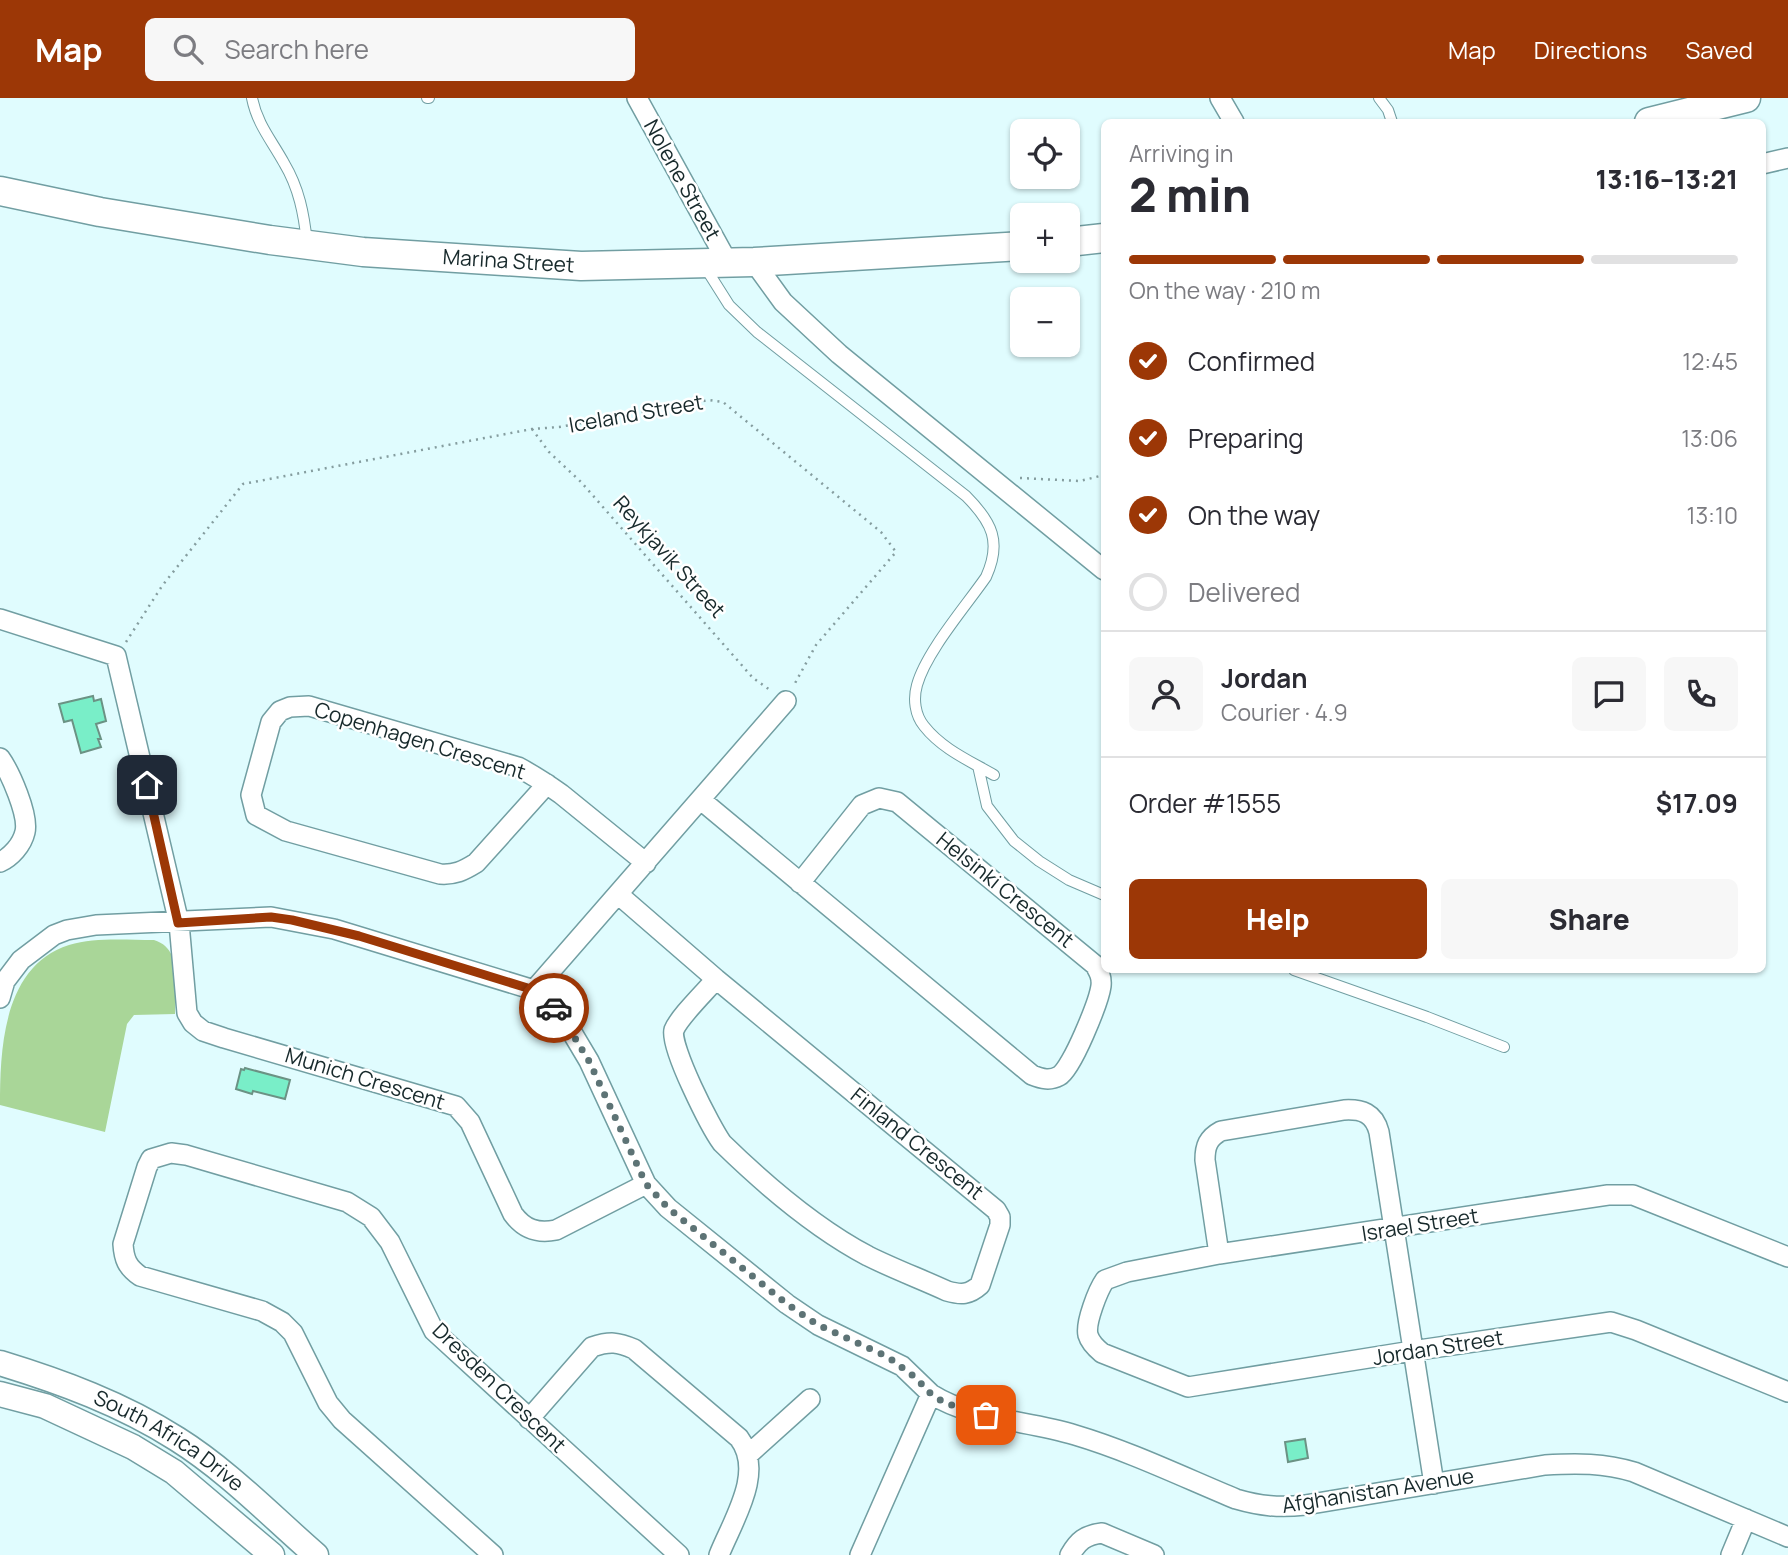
<!DOCTYPE html>
<meta charset="utf-8">
<style>
:root{--surface:#fff;--page:#f7f7f7;--text:#2b2b33;--muted:#7c7c81;--line:#e1e1e2;--accent:#9c3706}
body{margin:0;font-family:Manrope,sans-serif;background:var(--page);color:var(--text);height:100vh;display:flex;flex-direction:column;font-size:26px;white-space:nowrap}
*{box-sizing:border-box;margin:0}
p{font-size:23px;color:var(--muted)}
.icon{flex:none;width:38px;height:38px;fill:none;stroke:currentColor;stroke-width:2;stroke-linecap:round;stroke-linejoin:round}
.map{position:relative;flex:1;overflow:hidden}
.panel{position:absolute;left:1101px;top:21px;width:665px;height:854px;display:flex;flex-direction:column;background:var(--surface);border-radius:10px;box-shadow:0 2px 5px #0004}
.panel>*{flex:none}
.controls{position:absolute;left:1010px;top:21px;display:grid;gap:14px}
.controls a{display:grid;place-items:center;width:70px;height:70px;border-radius:10px;background:var(--surface);box-shadow:0 2px 5px #0004;font-size:35px}
.pin{position:absolute;display:grid;place-items:center;width:60px;height:60px;color:#fff;margin:-30px;border-radius:14px;box-shadow:0 4px 10px #0006}
.courier{position:absolute;display:grid;place-items:center;width:70px;height:70px;margin:-35px;border:5px solid #9c3706;border-radius:50%;background:#fff;color:#222;box-shadow:0 2px 9px #0007}
.head em{font-style:normal;font-weight:800}
.head div{display:flex;flex-direction:column-reverse}
.head{display:flex;align-items:center;justify-content:space-between;height:119px;padding:0 28px}
h1{font-size:46px;font-weight:800;line-height:52px}
.bar{display:grid;grid-template-columns:repeat(4,1fr);gap:10px 7px;align-content:center;height:84px;padding:0 28px}
.bar i{height:9px;border-radius:5px;background:var(--line)}
.bar .on{background:var(--accent)}
.bar p{grid-column:span 4}
.line{display:flex;align-items:center;gap:18px;padding:0 28px;border-top:2px solid var(--line)}
.line div{flex:1}
.round{display:grid;place-items:center;flex:none;width:74px;height:74px;border-radius:10px;background:var(--page)}
ol{padding:0 28px;list-style:none}
li{display:flex;align-items:center;gap:21px;height:77px}
li p{margin-inline-start:auto}
li .icon{padding:7px;border-radius:50%;background:var(--accent);color:#fff;stroke-width:4}
li:last-child{color:var(--muted)}
li i{width:38px;height:38px;border:4px solid var(--line);border-radius:50%}
.primary-button{display:flex;gap:14px;margin-top:auto;padding:14px 28px}
.primary-button a{flex:1;height:80px;border-radius:10px;background:var(--accent);color:#fff;font-size:28px;font-weight:800;line-height:80px;text-align:center}
.primary-button a+a{background:var(--page);color:var(--text)}
header{display:flex;align-items:center;gap:42px;box-sizing:border-box;height:98px;padding:0 35px;background:var(--accent);color:#fff}
header strong{font-size:33px}
nav{display:flex;gap:38px;margin-inline-start:auto;font-size:24px}
.search{width:490px;height:63px;background:var(--page);display:flex;align-items:center;gap:18px;box-sizing:border-box;padding:0 24px;border-radius:10px;color:var(--muted);font-size:26px}
.map>svg:first-child{display:block}
.green{fill:#a9d698}
.building{fill:#79eec8;stroke:#6b9284;stroke-width:2}
.lines{fill:none;stroke-linecap:round;stroke-linejoin:round}
.service-casing{stroke:#719ea2;stroke-width:12}
.minor-casing{stroke:#719ea2;stroke-width:22}
.tertiary-casing{stroke:#719ea2;stroke-width:27}
.secondary-casing{stroke:#719ea2;stroke-width:31}
.path{stroke:#859d9f;stroke-width:2.5;stroke-dasharray:2 5;stroke-linecap:butt}
.service{stroke:#fff;stroke-width:10}
.minor{stroke:#fff;stroke-width:19}
.tertiary{stroke:#fff;stroke-width:24}
.secondary{stroke:#fff;stroke-width:28}
.done{stroke:#5d7375;stroke-width:7;stroke-dasharray:0 12.6}
.route{stroke:#9c3706;stroke-width:9}
.labels{text-anchor:middle;stroke-width:5;stroke-linejoin:round;paint-order:stroke}
.street-label{font-size:21px;fill:#17292b;stroke:#fff}
</style>
<header>
<strong>Map</strong>
<div class="search"><svg class="icon" aria-label="search" viewBox="0 0 24 24"><circle cx="10" cy="10" r="6"/><path d="M15 15l6 6"/></svg>Search here</div>
<nav><a>Map</a><a>Directions</a><a>Saved</a></nav>
</header>
<div class="map">
<svg width="1788" height="1457" viewBox="0 0 1788 1457">
<rect width="100%" height="100%" fill="#e0fcfe"/>
<!-- green -->
<path class="green" d="M154,842C184,851 175,891 175,916L134,917L127,926L105,1034L0,1007C0,951 3,868 69,847C95,839 126,842 154,842Z"/>
<!-- building -->
<path class="building" d="M93,598L94,603L101,601L106,623L96,626L101,641H98L101,649L81,655L72,622L64,624L59,606Z
M245,970L290,982L285,1001L253,993L252,996L236,991L241,971L244,972Z
M1305,1341L1308,1360L1288,1364L1285,1344Z"/>
<g class="lines">
<!-- service casing -->
<g class="service-casing">
<path id="service" d="M252,0C257,26 272,43 284,65C299,90 304,116 307,145
M427,0H429
M1379,0L1388,12L1392,24
M705,169L729,207L757,234L966,398C992,424 1002,444 986,479C966,508 926,554 917,587C913,601 915,617 924,628C942,651 970,663 994,677
M978,668L987,708L1014,743L1039,763L1069,782L1104,797
M1294,872L1427,919L1504,949"/>
</g>
<!-- minor casing -->
<g class="minor-casing">
<path id="minor" d="M637,0L728,165
M1220,0L1234,24
M1762,66L1788,60
M754,164L783,204L839,256L1104,472
M0,521L116,558L179,825L187,915L193,925L203,933L224,940L456,1008L470,1024L513,1116C524,1131 537,1136 556,1132L646,1086
M0,660C10,674 29,717 25,734C22,747 11,759 0,764
M547,686L476,765C463,773 455,777 440,776L286,733L256,717L251,697L271,624L280,613L290,609L309,608L518,669C533,677 547,686 561,696L646,765
M701,702L1032,977C1042,981 1050,983 1059,978C1072,971 1099,903 1101,888C1102,879 1099,874 1095,867L897,704L879,700L862,707L800,785
M619,797L716,881L996,1112L1000,1119V1127L980,1187C969,1197 961,1197 947,1193C921,1181 894,1171 868,1158C815,1130 765,1087 722,1045C711,1030 669,948 674,932C679,919 706,893 716,881
M534,892L786,603
M0,900L5,883L21,862L54,837L67,832L96,827L271,819L334,831L534,892L549,904L564,921L589,963L646,1086L668,1110L787,1206L818,1227L902,1268L931,1296L860,1457
M1219,1156L1205,1062C1205,1048 1208,1040 1221,1033L1344,1012C1362,1011 1374,1015 1379,1034L1434,1386
M1788,1159L1633,1097H1608L1219,1156L1127,1174L1105,1182C1098,1192 1085,1225 1088,1237C1090,1244 1096,1250 1102,1255L1188,1289L1412,1253L1611,1224L1636,1232L1788,1294
M931,1296C974,1323 1028,1322 1075,1337C1129,1353 1183,1379 1236,1401C1260,1408 1279,1410 1305,1407L1545,1367C1577,1365 1604,1365 1634,1374L1788,1439
M529,1321L592,1249C610,1243 618,1244 634,1251L739,1340C765,1374 733,1422 719,1457
M749,1356L810,1301
M493,1457L342,1322L328,1305L293,1235L282,1224L262,1213L140,1178C127,1169 124,1161 123,1146L147,1069L151,1061L171,1055L186,1057L347,1104L371,1119L390,1144L434,1233L679,1457
M1070,1457C1078,1443 1085,1437 1102,1435L1154,1457
M1731,1457L1746,1421"/>
</g>
<!-- tertiary casing -->
<g class="tertiary-casing">
<g id="tertiary">
<path id="s1" d="M0,1265C62,1284 122,1306 177,1341C228,1373 271,1418 316,1457"/>
<path d="M0,1296L45,1308L133,1349L174,1374L272,1457"/>
</g>
</g>
<!-- secondary casing -->
<g class="secondary-casing">
<g id="secondary">
<path d="M1649,24L1746,0"/>
<path id="s2" d="M0,93L100,114L270,142L363,154L581,168L754,164L1022,148"/>
<path d="M1068,144L1104,140"/>
</g>
</g>
<!-- path -->
<path class="path" d="M532,331L549,354L581,384L753,580L770,592
M1020,380L1080,383L1104,377
M126,544L162,488L243,386L532,331L559,329L709,302L723,304L881,434L896,454L816,547L794,587"/>
<!-- service -->
<use href="#service" class="service"/>
<!-- minor -->
<use href="#minor" class="minor"/>
<!-- tertiary -->
<use href="#tertiary" class="tertiary"/>
<!-- secondary -->
<use href="#secondary" class="secondary"/>
</g>
<g class="lines">
<!-- done -->
<path class="done" d="M554,910L564,922L589,963L646,1086L668,1110L787,1206L818,1227L888,1259L916,1280L931,1296L945,1305L986,1317"/>
<!-- route -->
<path class="route" d="M147,687L178,825L271,819L292,822L359,838L534,892L554,910"/>
</g>
<g class="labels">
<!-- street labels -->
<g class="street-label">
<text transform="translate(682 82) rotate(61)" y="7">Nolene Street</text>
<text dy="7" stroke="none"><textPath href="#s2" startOffset="514">Marina Street</textPath></text>
<text transform="translate(636 316) rotate(-10)" y="7">Iceland Street</text>
<text transform="translate(669 459) rotate(48)" y="7">Reykjavik Street</text>
<text transform="translate(420 643) rotate(17)" y="7">Copenhagen Crescent</text>
<text transform="translate(1005 792) rotate(39)" y="7">Helsinki Crescent</text>
<text transform="translate(365 981) rotate(17)" y="7">Munich Crescent</text>
<text transform="translate(917 1046) rotate(39)" y="7">Finland Crescent</text>
<text transform="translate(1420 1127) rotate(-9)" y="7">Israel Street</text>
<text transform="translate(1438 1250) rotate(-9)" y="7">Jordan Street</text>
<text transform="translate(499 1290) rotate(44)" y="7">Dresden Crescent</text>
<text dy="7" stroke="none"><textPath href="#s1" startOffset="187">South Africa Drive</textPath></text>
<text transform="translate(1378 1393) rotate(-9)" y="7">Afghanistan Avenue</text>
</g>
</g>
</svg>
<div class="controls">
<a><svg class="icon" aria-label="locate" viewBox="0 0 24 24"><circle cx="12" cy="12" r="6"/><path d="M12 2v4M12 18v4M2 12h4M18 12h4"/></svg></a>
<a>+</a>
<a>−</a>
</div>
<div class="pin" style="left:986px;top:1317px;background:#ea580c"><svg class="icon" aria-label="bag" viewBox="0 0 24 24"><path d="M5 8h14l-1 12H6zM9 8a3 3 0 0 1 6 0"/></svg></div>
<div class="pin" style="left:147px;top:687px;background:#1f2937"><svg class="icon" aria-label="home" viewBox="0 0 24 24"><path d="M3 11l9-7 9 7M6 9v11h12V9"/></svg></div>
<div class="courier" style="left:554px;top:910px"><svg class="icon" aria-label="car" viewBox="0 0 24 24"><path d="M5 17H2v-5l4-1 3-4h7l3 4 3 1v5h-3M9 17h6M6 11h13"/><circle cx="7" cy="17" r="2"/><circle cx="17" cy="17" r="2"/></svg></div>
<section class="panel">
<div class="head"><div><h1>2 min</h1><p>Arriving in</p></div><em>13:16–13:21</em></div>
<div class="bar"><i class="on"></i><i class="on"></i><i class="on"></i><i></i><p>On the way · 210 m</p></div>
<ol>
<li><svg class="icon" aria-label="check" viewBox="0 0 24 24"><path d="M5 12l5 5 9-10"/></svg>Confirmed<p>12:45</p></li>
<li><svg class="icon" aria-label="check" viewBox="0 0 24 24"><path d="M5 12l5 5 9-10"/></svg>Preparing<p>13:06</p></li>
<li><svg class="icon" aria-label="check" viewBox="0 0 24 24"><path d="M5 12l5 5 9-10"/></svg>On the way<p>13:10</p></li>
<li><i></i>Delivered</li>
</ol>
<div class="line" style="height:126px"><a class="round"><svg class="icon" aria-label="person" viewBox="0 0 24 24"><circle cx="12" cy="8" r="4"/><path d="M4 21q1-7 8-7t8 7"/></svg></a><div><b>Jordan</b><p>Courier · 4.9</p></div><a class="round"><svg class="icon" aria-label="chat" viewBox="0 0 24 24"><path d="M4 5h16v11H9l-5 4z"/></svg></a><a class="round"><svg class="icon" aria-label="phone" viewBox="0 0 24 24"><path d="M5 4h4l2 5-3 2q2 4 5 5l2-3 5 2v4C11 20 4 13 5 4z"/></svg></a></div>
<div class="line" style="height:91px"><div>Order #1555</div><b>$17.09</b></div>
<div class="primary-button"><a>Help</a><a>Share</a></div>
</section>
</div>
